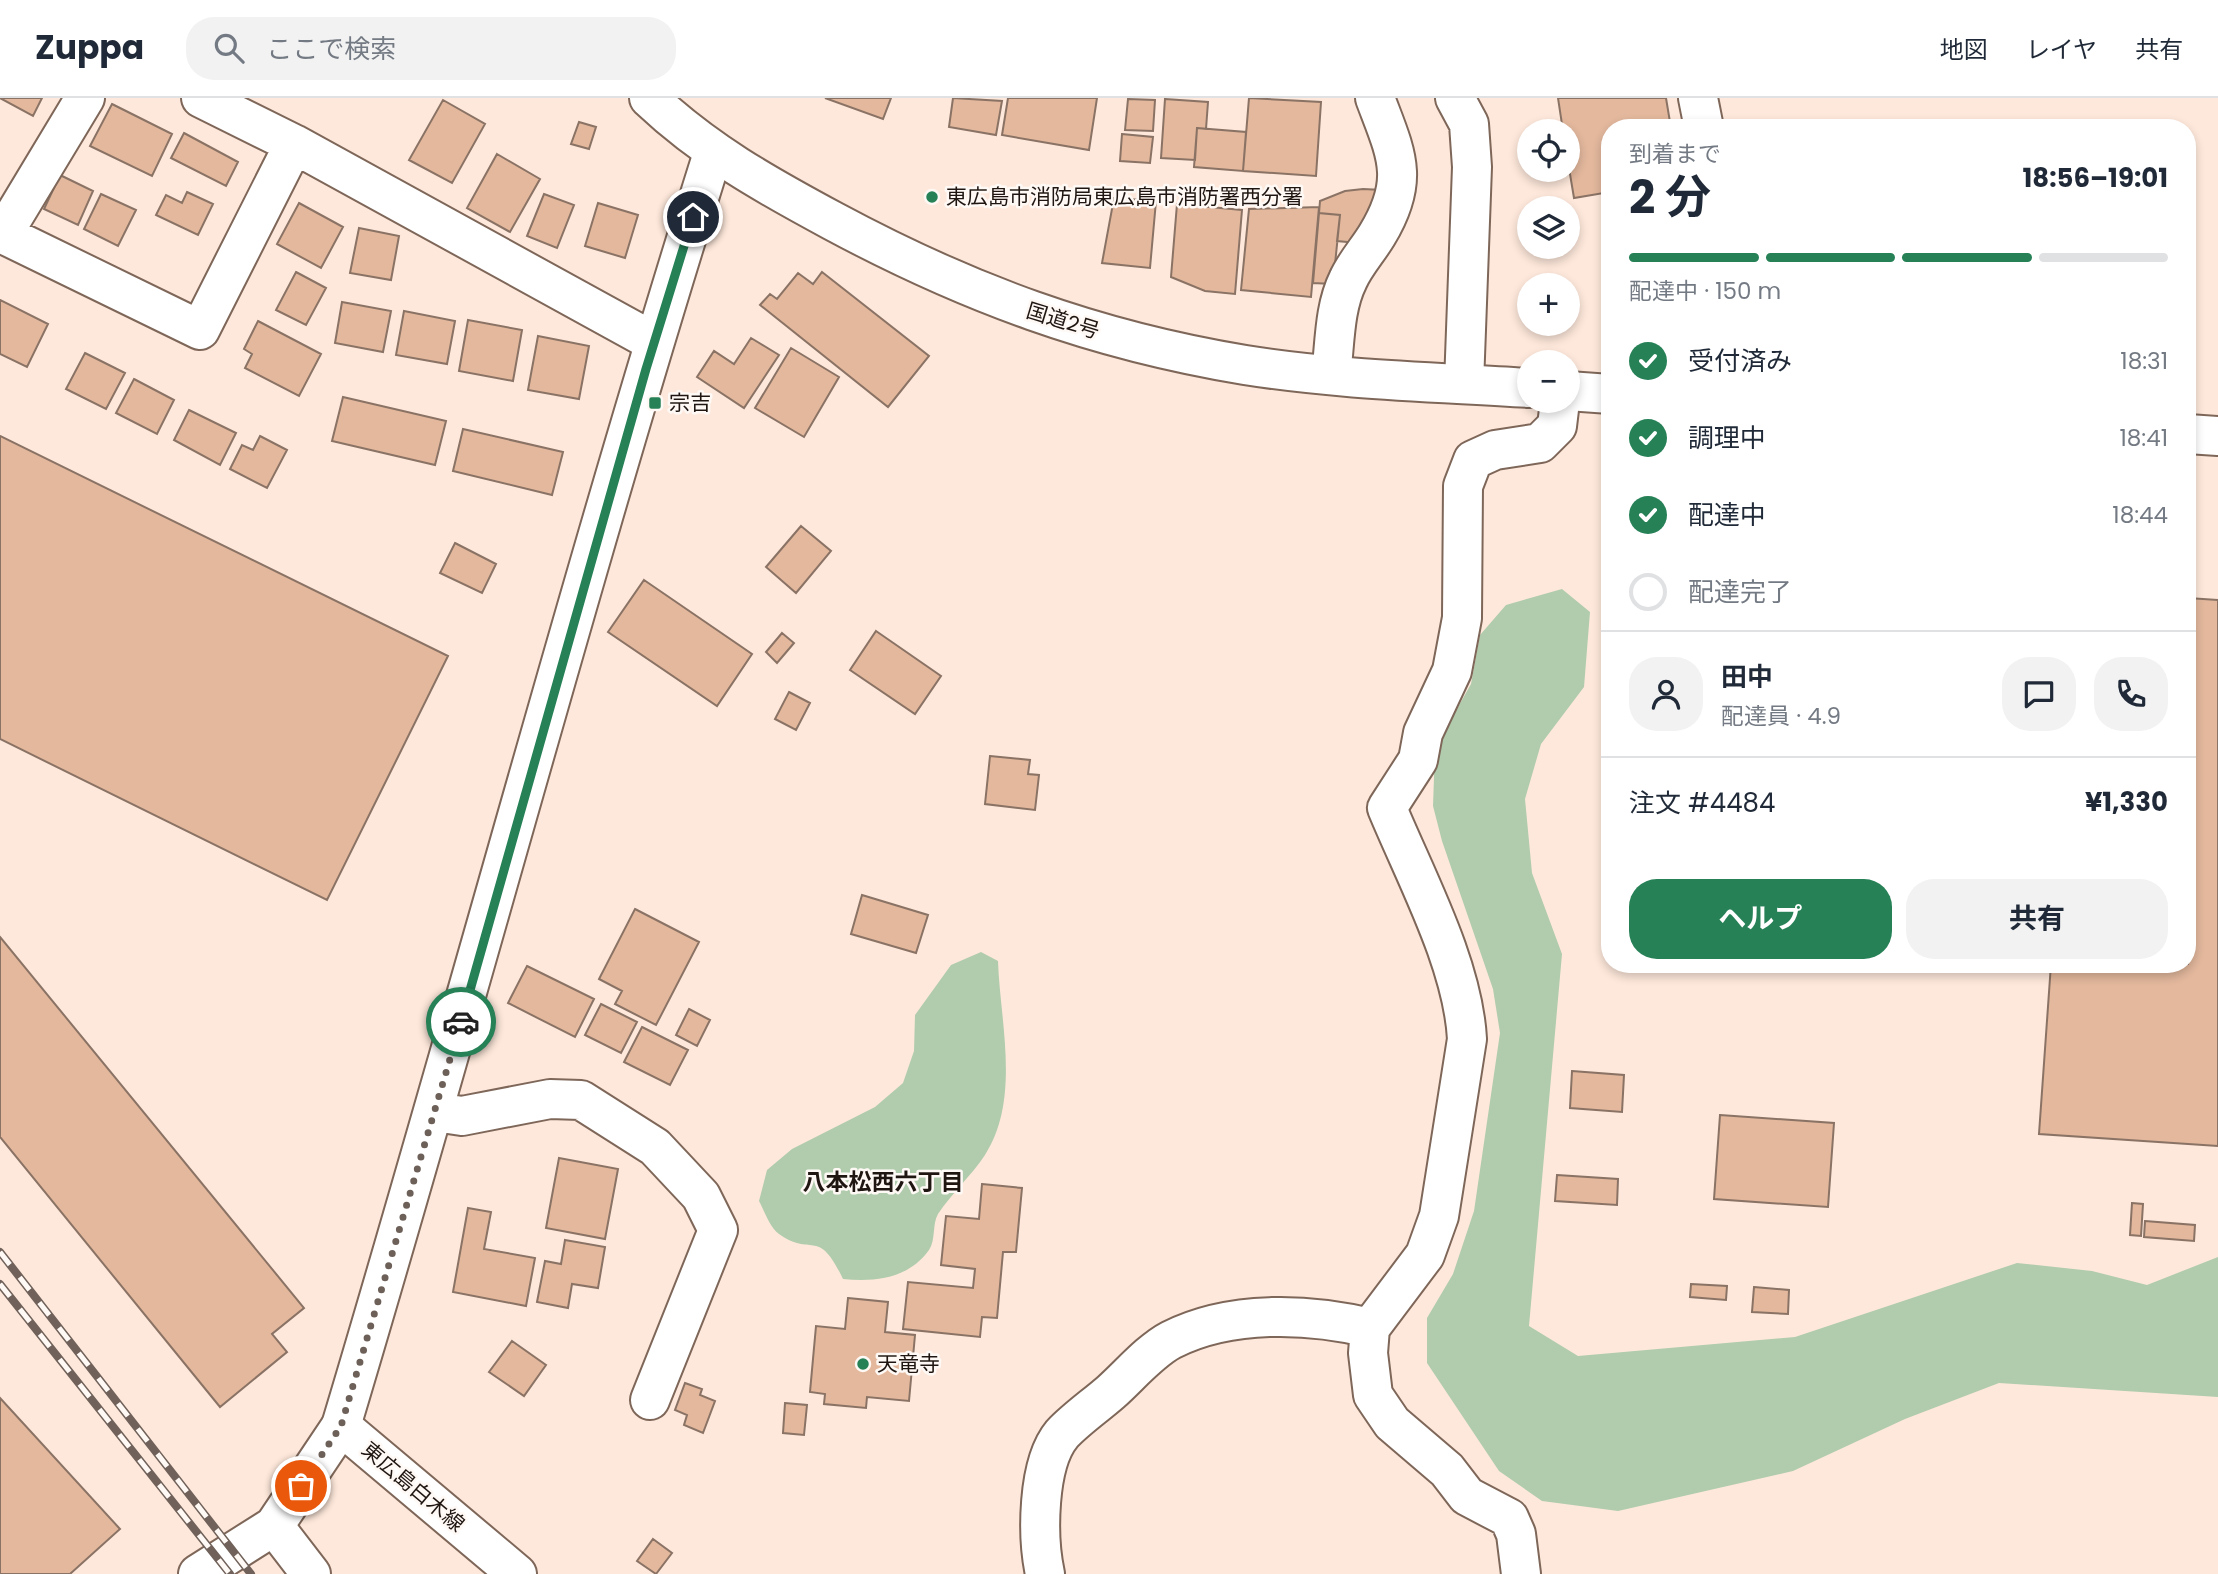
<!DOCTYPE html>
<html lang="ja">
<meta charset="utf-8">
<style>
:root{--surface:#fff;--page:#f2f2f3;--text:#1f2937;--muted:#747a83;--line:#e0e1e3;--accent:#268157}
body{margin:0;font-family:Poppins,"Noto Sans JP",sans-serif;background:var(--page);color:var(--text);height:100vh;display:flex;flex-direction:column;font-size:26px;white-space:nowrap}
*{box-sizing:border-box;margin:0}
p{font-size:23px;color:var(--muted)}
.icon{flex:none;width:38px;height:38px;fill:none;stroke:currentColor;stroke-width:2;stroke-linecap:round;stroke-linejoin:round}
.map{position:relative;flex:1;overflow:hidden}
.details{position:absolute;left:1601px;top:21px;width:595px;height:854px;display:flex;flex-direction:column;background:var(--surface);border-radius:28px;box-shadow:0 4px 10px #0003}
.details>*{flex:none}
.tools{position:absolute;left:1517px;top:21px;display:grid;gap:14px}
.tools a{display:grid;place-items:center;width:63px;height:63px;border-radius:50%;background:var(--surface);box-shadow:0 4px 10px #0003;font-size:35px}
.pin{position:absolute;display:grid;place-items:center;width:60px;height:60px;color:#fff;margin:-30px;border:4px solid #fff;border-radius:50%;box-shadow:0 2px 7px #0007}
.courier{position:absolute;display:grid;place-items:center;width:70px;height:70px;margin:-35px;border:5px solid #268157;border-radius:50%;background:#fff;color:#222;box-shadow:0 2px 9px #0007}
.overview em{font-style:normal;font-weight:700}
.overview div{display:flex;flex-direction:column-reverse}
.overview{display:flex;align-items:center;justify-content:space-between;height:119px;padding:0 28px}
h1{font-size:46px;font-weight:700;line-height:52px}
.bar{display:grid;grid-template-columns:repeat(4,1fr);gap:10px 7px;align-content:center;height:84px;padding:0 28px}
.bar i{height:9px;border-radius:5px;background:var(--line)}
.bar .on{background:var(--accent)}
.bar p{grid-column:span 4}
.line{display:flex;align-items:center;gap:18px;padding:0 28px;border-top:2px solid var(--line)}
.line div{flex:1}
.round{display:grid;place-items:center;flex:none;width:74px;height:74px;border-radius:28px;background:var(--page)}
ol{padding:0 28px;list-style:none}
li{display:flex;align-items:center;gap:21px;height:77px}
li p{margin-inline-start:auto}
li .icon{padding:7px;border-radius:50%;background:var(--accent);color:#fff;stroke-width:4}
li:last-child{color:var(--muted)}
li i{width:38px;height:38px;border:4px solid var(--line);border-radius:50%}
.cta{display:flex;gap:14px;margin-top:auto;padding:14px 28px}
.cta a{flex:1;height:80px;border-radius:28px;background:var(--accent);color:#fff;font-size:28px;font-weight:700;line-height:80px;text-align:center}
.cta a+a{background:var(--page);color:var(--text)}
header{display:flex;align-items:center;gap:42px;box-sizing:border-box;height:98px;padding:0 35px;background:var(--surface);border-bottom:2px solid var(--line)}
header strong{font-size:33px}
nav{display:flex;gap:38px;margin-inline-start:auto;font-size:24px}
.search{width:490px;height:63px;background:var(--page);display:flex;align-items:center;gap:18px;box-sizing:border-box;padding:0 24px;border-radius:28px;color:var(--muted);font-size:26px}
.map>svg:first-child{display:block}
.green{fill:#b0ccad}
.building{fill:#e3b89d;stroke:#8a7365;stroke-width:2}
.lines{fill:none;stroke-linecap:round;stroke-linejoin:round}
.minor-casing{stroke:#7e6759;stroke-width:42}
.major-casing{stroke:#7e6759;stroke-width:42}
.highway-casing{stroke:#7e6759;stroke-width:42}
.minor{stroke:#fff;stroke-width:38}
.major{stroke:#fff;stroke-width:38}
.highway{stroke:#fff;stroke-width:38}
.rail-casing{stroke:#70625a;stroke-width:8}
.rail{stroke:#fff9f6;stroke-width:5;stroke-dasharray:16;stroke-linecap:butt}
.done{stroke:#6d6058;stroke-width:7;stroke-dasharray:0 12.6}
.route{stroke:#268157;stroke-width:9}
.poi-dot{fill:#268157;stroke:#fff9f6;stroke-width:2.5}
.labels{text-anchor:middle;stroke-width:5;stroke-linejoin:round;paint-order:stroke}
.poi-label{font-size:21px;fill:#1f1611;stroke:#fff9f6;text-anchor:start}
.street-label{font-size:21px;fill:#1f1611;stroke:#fff9f6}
.neighbourhood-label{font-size:23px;font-weight:bold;fill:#1f1611;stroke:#fff9f6}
</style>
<header>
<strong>Zuppa</strong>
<div class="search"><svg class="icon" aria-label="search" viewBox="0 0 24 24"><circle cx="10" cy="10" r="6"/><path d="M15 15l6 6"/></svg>ここで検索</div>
<nav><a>地図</a><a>レイヤ</a><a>共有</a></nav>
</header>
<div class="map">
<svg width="2218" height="1476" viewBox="0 0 2218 1476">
<rect width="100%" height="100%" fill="#fee8db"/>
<!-- green -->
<path class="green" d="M1562,491L1590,514L1584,589L1541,646L1525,701L1532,775L1562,856L1529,1228L1578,1258L1795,1239L2017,1165L2092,1173L2147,1187L2218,1159V1299L1999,1285L1905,1321L1793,1373L1618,1413L1542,1403L1499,1373L1427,1265V1220L1453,1176L1474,1113L1500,935L1493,891L1442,743L1433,708L1435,650L1471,586L1480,537L1506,507Z
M981,854L998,863C1000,924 1021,1001 985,1057C971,1078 952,1095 938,1116C932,1126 936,1142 929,1152C908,1181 875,1184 843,1181C818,1128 813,1160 779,1136C770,1130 764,1112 759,1103L767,1072L792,1051L875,1009L903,985L914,953L915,917L951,867Z"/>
<!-- building -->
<path class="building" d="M0,0H42L33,18Z
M825,0H891L883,21Z
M953,0L1002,3L996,37L949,29Z
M1008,0H1097L1089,52L1002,37Z
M1249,0L1321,4L1316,78L1243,73Z
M1558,0H1666L1671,30H1610V94L1574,100L1568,64V33H1563Z
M1128,1L1155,2L1153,33L1125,32Z
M1165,1L1208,4L1206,31L1197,30L1195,62L1161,60Z
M443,2L485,26L452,85L409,62Z
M112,6L172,36L152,78L90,48Z
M579,24L596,29L589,51L571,46Z
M1197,30L1246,34L1243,73L1194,69Z
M184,35L238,64L226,88L171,60Z
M1122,36L1153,39L1150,65L1120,63Z
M497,56L540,81L510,134L467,110Z
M60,77L93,93L78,127L44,111Z
M1363,91L1382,92L1358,145L1337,143L1340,117L1319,115L1320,103L1345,93Z
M187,94L213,106L198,137L156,117L166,97L182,105Z
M101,96L136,112L118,148L84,131Z
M544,96L574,107L557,150L527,138Z
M1114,100L1156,103L1150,170L1102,165Z
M299,105L343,129L321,170L277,146Z
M598,105L638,117L625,160L585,148Z
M1177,106L1242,112L1235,196L1205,193L1171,179Z
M1319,109L1311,199L1241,192L1249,111Z
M1319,115L1340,117L1333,186L1313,185Z
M359,130L399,138L391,182L350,175Z
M296,174L326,190L306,227L276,212Z
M822,174L929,258L888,309L760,207L770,196L777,201L798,175L813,186Z
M0,202L48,226L27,269L0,256Z
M342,204L391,213L383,254L335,245Z
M404,213L455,223L447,266L396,257Z
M468,222L522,232L513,283L459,273Z
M258,223L321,256L299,298L245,270L252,256L244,251Z
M538,238L589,248L579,301L528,292Z
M751,240L779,257L744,310L697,279L714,253L734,266Z
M791,250L839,279L804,339L755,310Z
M85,255L125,275L106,311L66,291Z
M134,281L174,302L157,336L116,315Z
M343,299L446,323L435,367L332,343Z
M189,312L236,335L220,367L174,342Z
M463,331L563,354L552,397L453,373Z
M0,338L448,558L327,802L0,641Z
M260,338L287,352L267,390L230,371L242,347L253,352Z
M801,428L831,453L796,495L766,469Z
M455,445L496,466L482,495L440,475Z
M644,482L752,556L717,608L608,534Z
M2188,500L2218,502V1048L2039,1036L2051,866H2188Z
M876,533L941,578L915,616L850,572Z
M782,535L794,545L777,565L766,554Z
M789,594L810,605L796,632L775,621Z
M990,658L1030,662L1028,676L1039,677L1035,712L985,706Z
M862,797L928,817L916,855L851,836Z
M635,811L699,844L656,927L615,906L622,893L599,881Z
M0,839L304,1210L272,1236L287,1254L220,1309L0,1039Z
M527,868L594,901L575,939L508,905Z
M601,906L637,924L621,955L585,937Z
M689,911L710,922L697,948L676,937Z
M642,929L688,952L670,987L624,964Z
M1572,973L1624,977L1622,1014L1570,1010Z
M1720,1017L1834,1025L1828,1109L1714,1101Z
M559,1060L618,1071L605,1141L546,1130Z
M1557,1077L1618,1081L1617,1107L1555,1103Z
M982,1086L1022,1090L1016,1154H1003L997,1220L982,1219L980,1239L903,1231L908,1184L973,1190L975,1171L941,1167L946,1118L979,1121Z
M2132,1105L2143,1106L2141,1138L2130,1137Z
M468,1110L491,1114L484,1151L535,1160L526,1208L453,1194Z
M2145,1123L2195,1127L2194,1143L2144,1139Z
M565,1142L605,1149L598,1190L572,1186L568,1210L537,1204L545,1163L561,1166Z
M1691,1186L1727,1188L1726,1202L1690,1199Z
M1754,1189L1789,1192L1788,1216L1752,1214Z
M848,1200L888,1204L885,1234L915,1237L909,1303L867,1299L866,1310L824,1306L825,1296L810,1294L816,1228L845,1231Z
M512,1243L546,1267L524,1298L489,1274Z
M685,1285L702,1291L700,1297L715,1303L703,1335L684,1327L687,1317L675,1312Z
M0,1300L120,1431L70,1476H0Z
M785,1305L807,1307L804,1337L783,1335Z
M653,1441L672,1455L656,1476L637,1463Z"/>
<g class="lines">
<!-- minor casing -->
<g class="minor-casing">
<path id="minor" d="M85,0L3,136L200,232L294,46
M201,0L294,46L654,244
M1455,0L1469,26L1472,69L1464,286
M1698,0L1704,30
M1331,277C1335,246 1334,210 1348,182C1355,166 1368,152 1377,137C1411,81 1396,56 1375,0
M435,1014L462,1018L550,1001L581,1002L655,1049L701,1098L718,1132L650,1302
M341,1328C468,905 580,477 713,55
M274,1428L311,1476
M1045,1476C1037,1439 1037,1366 1062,1336C1076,1321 1095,1308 1111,1294C1129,1278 1150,1253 1171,1242C1230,1212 1308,1215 1370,1230
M1521,1476L1516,1436L1509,1420L1467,1398L1447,1372L1392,1325L1373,1297L1368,1255L1370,1230L1425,1157L1439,1118L1467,941C1463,866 1416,780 1387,710L1418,662L1423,635L1452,573L1462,520L1463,388L1473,362L1495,352L1540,345L1557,328L1560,303"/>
</g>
<!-- major casing -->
<g class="major-casing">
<path id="major" d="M198,1476L274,1428L341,1328L517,1476"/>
</g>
<!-- highway casing -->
<g class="highway-casing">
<path id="highway" d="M649,0C705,53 766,87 833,123C967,195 1094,242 1245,267C1339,282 1435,284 1530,290
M1568,293L1610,296
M2188,336L2218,338"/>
</g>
<!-- minor -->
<use href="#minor" class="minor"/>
<!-- major -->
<use href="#major" class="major"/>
<!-- highway -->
<use href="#highway" class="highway"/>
<!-- rail casing -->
<g class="rail-casing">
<path id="rail" d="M0,1154L251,1476
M0,1186L230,1476"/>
</g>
<!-- rail -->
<use href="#rail" class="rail"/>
</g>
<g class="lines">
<!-- done -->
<path class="done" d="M301,1388L341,1328L461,924"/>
<!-- route -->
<path class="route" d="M461,924L646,271L693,119"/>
</g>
<!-- markers -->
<g class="poi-dot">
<circle cx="932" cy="99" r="7"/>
<rect x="648" y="298" width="14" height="14" rx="3.5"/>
<circle cx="863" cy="1266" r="7"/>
</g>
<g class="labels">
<!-- poi labels -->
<g class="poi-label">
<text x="946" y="106">東広島市消防局東広島市消防署西分署</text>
<text x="669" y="312">宗吉</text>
<text x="877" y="1273">天竜寺</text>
</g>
<!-- street labels -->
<g class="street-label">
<text transform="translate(1063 223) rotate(17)" y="7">国道2号</text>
<text transform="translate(413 1389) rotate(40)" y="7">東広島白木線</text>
</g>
<!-- neighbourhood labels -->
<g class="neighbourhood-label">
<text x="883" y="1092">八本松西六丁目</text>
</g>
</g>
</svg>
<div class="tools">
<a><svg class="icon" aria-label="locate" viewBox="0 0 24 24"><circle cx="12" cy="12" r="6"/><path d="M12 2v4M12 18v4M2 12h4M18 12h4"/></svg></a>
<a><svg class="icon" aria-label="layers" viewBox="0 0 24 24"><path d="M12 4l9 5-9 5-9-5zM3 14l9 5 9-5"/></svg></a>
<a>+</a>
<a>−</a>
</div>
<div class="pin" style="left:301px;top:1388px;background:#ea580c"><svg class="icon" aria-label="bag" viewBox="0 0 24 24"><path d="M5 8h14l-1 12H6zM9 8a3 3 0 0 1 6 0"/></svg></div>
<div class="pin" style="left:693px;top:119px;background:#1f2937"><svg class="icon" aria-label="home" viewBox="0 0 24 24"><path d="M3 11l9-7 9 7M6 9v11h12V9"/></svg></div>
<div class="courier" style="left:461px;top:924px"><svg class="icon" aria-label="car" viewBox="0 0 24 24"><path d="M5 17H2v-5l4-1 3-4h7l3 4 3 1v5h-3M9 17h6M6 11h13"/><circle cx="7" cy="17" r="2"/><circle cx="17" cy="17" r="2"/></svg></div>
<section class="details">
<div class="overview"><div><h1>2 分</h1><p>到着まで</p></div><em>18:56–19:01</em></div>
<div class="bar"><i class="on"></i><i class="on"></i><i class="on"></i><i></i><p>配達中 · 150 m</p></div>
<ol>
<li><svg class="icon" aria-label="check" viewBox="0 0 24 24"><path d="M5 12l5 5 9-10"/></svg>受付済み<p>18:31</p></li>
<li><svg class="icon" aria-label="check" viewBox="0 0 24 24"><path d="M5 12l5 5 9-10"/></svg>調理中<p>18:41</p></li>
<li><svg class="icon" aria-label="check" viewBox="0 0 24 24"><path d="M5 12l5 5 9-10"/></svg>配達中<p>18:44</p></li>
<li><i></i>配達完了</li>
</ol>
<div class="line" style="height:126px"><a class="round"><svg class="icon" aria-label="person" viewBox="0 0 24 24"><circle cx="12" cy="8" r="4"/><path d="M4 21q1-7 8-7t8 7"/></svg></a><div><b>田中</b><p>配達員 · 4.9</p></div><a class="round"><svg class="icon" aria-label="chat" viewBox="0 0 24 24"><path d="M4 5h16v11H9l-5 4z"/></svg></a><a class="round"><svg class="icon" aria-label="phone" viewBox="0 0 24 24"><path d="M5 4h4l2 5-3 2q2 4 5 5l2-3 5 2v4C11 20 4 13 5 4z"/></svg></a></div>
<div class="line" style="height:91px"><div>注文 #4484</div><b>¥1,330</b></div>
<div class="cta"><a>ヘルプ</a><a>共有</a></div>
</section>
</div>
